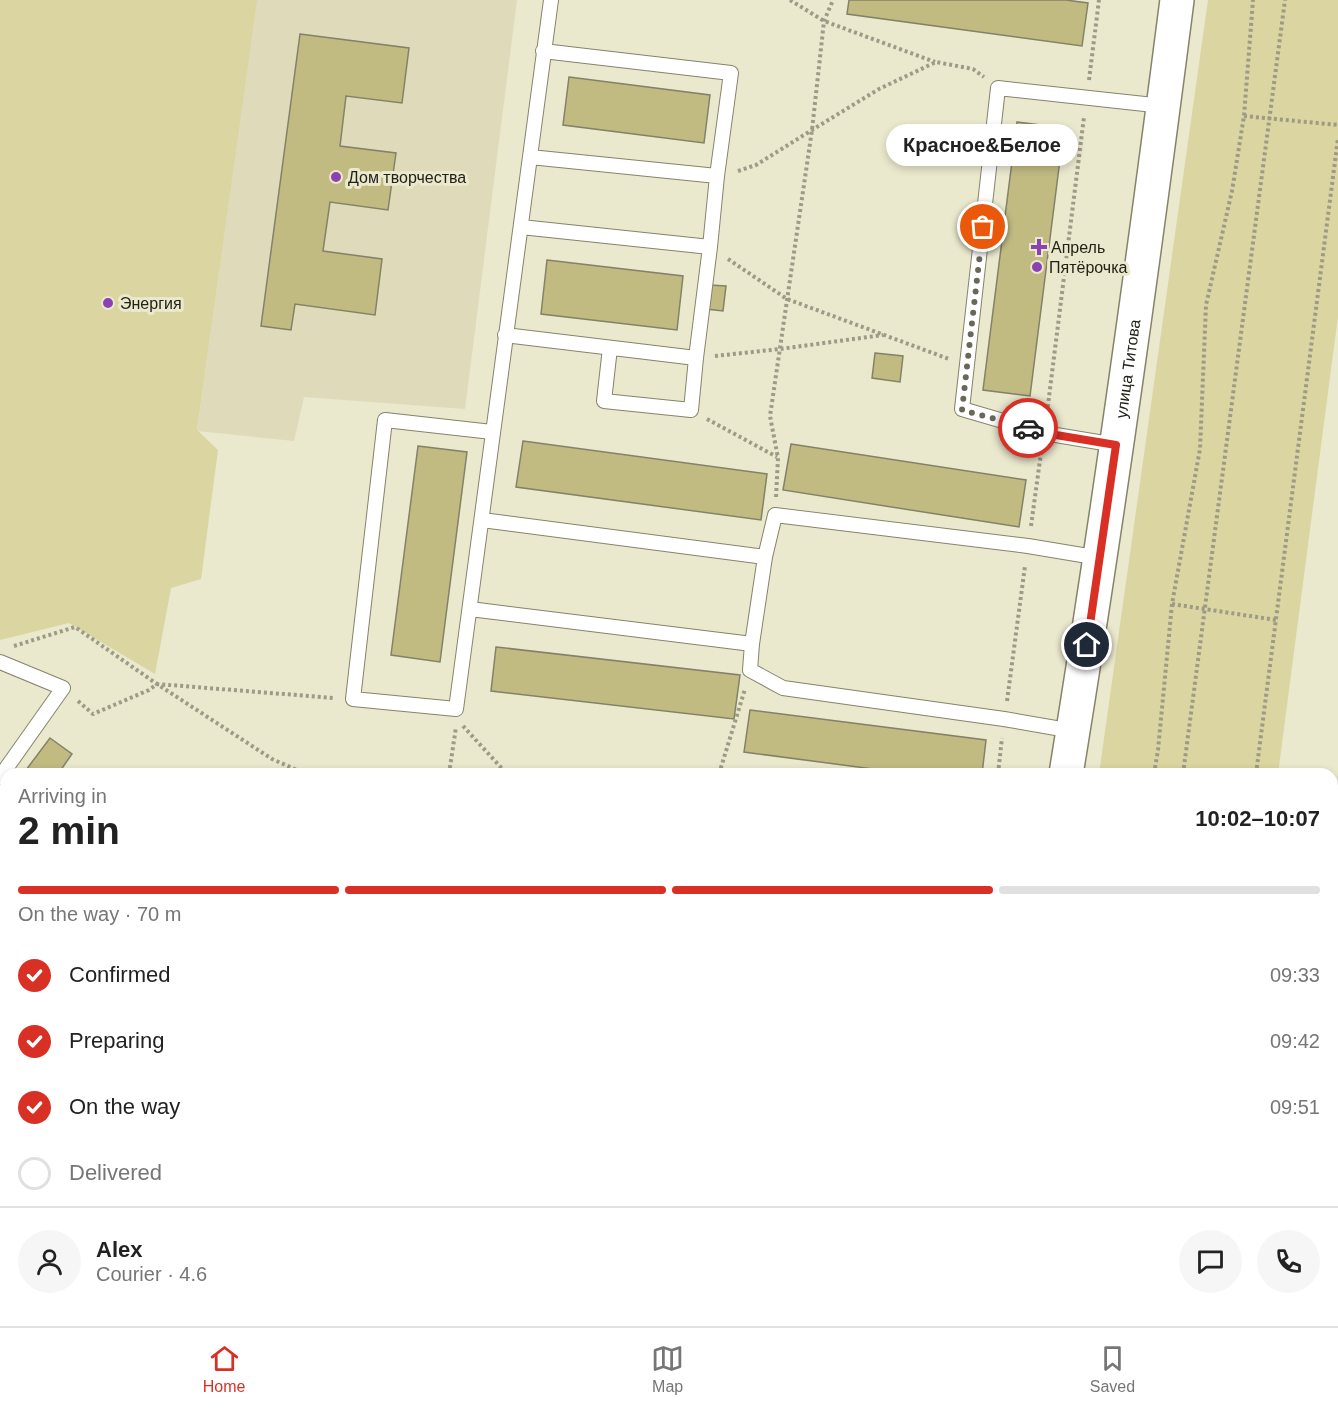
<!DOCTYPE html>
<meta charset="utf-8">
<style>
:root{--surface:#fff;--page:#f6f6f6;--text:#222;--muted:#767676;--line:#e0e0e0;--accent:#d93025}
body{margin:0;font-family:Arial,sans-serif;background:var(--page);color:var(--text);height:100vh;display:flex;flex-direction:column;font-size:22px;white-space:nowrap}
*{box-sizing:border-box;margin:0}
p{font-size:20px;color:var(--muted)}
.icon{flex:none;width:33px;height:33px;fill:none;stroke:currentColor;stroke-width:2;stroke-linecap:round;stroke-linejoin:round}
.map{position:relative;flex:1;overflow:hidden}
.drawer{position:absolute;left:0px;top:768px;width:1338px;height:558px;display:flex;flex-direction:column;background:var(--surface);border-radius:18px 18px 0 0;box-shadow:0 3px 9px #0003}
.drawer>*{flex:none}
.pin{position:absolute;display:grid;place-items:center;width:51px;height:51px;color:#fff;margin:-26px;border:3px solid #fff;border-radius:50%;box-shadow:0 2px 6px #0007}
.courier{position:absolute;display:grid;place-items:center;width:60px;height:60px;margin:-30px;border:4px solid #d93025;border-radius:50%;background:#fff;color:#222;box-shadow:0 2px 8px #0007}
.bubble{position:absolute;height:42px;border-radius:21px;background:var(--surface);box-shadow:0 3px 9px #0003;font-size:20px;font-weight:600;line-height:42px;text-align:center}
.summary em{font-style:normal;font-weight:600}
.summary div{display:flex;flex-direction:column-reverse}
.summary{display:flex;align-items:center;justify-content:space-between;height:102px;padding:0 18px}
h1{font-size:39px;font-weight:600;line-height:45px}
.bar{display:grid;grid-template-columns:repeat(4,1fr);gap:9px 6px;align-content:center;height:72px;padding:0 18px}
.bar i{height:8px;border-radius:4px;background:var(--line)}
.bar .active{background:var(--accent)}
.bar p{grid-column:span 4}
.line{display:flex;align-items:center;gap:15px;padding:0 18px;border-top:2px solid var(--line)}
.line div{flex:1}
.round{display:grid;place-items:center;flex:none;width:63px;height:63px;border-radius:32px;background:var(--page)}
ol{padding:0 18px;list-style:none}
li{display:flex;align-items:center;gap:18px;height:66px}
li p{margin-inline-start:auto}
li .icon{padding:6px;border-radius:50%;background:var(--accent);color:#fff;stroke-width:4}
li:last-child{color:var(--muted)}
li i{width:33px;height:33px;border:3px solid var(--line);border-radius:50%}
.dock{display:flex;justify-content:space-around;align-items:center;height:84px;border-top:2px solid var(--line);background:var(--surface);font-size:16px;color:var(--muted)}
.dock a{display:grid;justify-items:center;gap:3px}
.dock .active{color:var(--accent)}
.map>svg:first-child{display:block}
.built{fill:#dfdbba}
.green{fill:#dbd5a1}
.water{fill:#a49d65;stroke:#7d784e;stroke-width:1.5}
.building{fill:#c1bb82;stroke:#848169;stroke-width:1.5}
.lines{fill:none;stroke-linecap:round;stroke-linejoin:round}
.lane-casing{stroke:#86836b;stroke-width:16}
.secondary-casing{stroke:#86836b;stroke-width:36}
.path{stroke:#9d9b87;stroke-width:4;stroke-dasharray:3 3;stroke-linecap:butt}
.lane{stroke:#fff;stroke-width:14}
.secondary{stroke:#fff;stroke-width:33}
.done{stroke:#696757;stroke-width:6;stroke-dasharray:0 10.8}
.route{stroke:#d93025;stroke-width:8}
.poi-dot{fill:#8c41b2;stroke:#eae8cd;stroke-width:2}
.labels{text-anchor:middle;stroke-width:6;stroke-linejoin:round;paint-order:stroke}
.poi-label{font-size:16px;fill:#232218;stroke:#eae8cd;text-anchor:start}
.street-label{font-size:16px;fill:#232218;stroke:#eae8cd}
</style>
<div class="map">
<svg width="1338" height="1326" viewBox="0 0 1338 1326">
<rect width="100%" height="100%" fill="#eae8cd"/>
<!-- built -->
<path class="built" d="M256,0H517L465,409L304,397L294,441L197,431Z
M6,1124V1246L0,1242V1133Z
M110,1320H406L402,1326H118Z"/>
<!-- green -->
<path class="green" d="M0,0H257L197,430L218,450L201,579L171,588L155,674L69,623L0,640Z
M1208,0H1338V316L1278,774H1099Z
M916,1320H1203L1202,1326H913Z"/>
<!-- water -->
<path class="water" d="M1338,928V1037L1332,1029V971Z"/>
<!-- building -->
<path class="building" d="M849,0H1066L1088,3L1082,46L847,14Z
M300,34L409,48L402,103L346,96L340,146L396,153L388,210L330,202L323,251L382,259L375,315L295,304L291,330L261,326Z
M569,77L710,95L704,143L563,125Z
M1017,122L1064,128L1030,396L983,390Z
M547,260L683,276L677,330L541,314Z
M709,285L726,286L723,311L706,309Z
M875,353L903,356L900,382L872,378Z
M523,441L767,474L761,520L516,487Z
M791,444L1026,480L1019,527L783,490Z
M418,446L467,452L440,662L391,655Z
M496,647L740,675L734,719L491,691Z
M750,710L986,740L982,774H911L744,752Z
M50,738L72,754L58,774H23Z
M6,798V845L0,853V806Z
M0,874L6,879V946L0,941Z"/>
<g class="lines">
<!-- lane casing -->
<g class="lane-casing">
<path id="lane" d="M543,51L731,73L717,176
M521,227L710,247L717,176L530,157
M505,335L696,358
M610,348L604,401L691,410L696,358L710,247
M492,432L385,420L353,699L456,709L551,0
M1116,445L1044,433L962,409L998,88L1163,106
M482,520L765,557L775,515L1028,546L1100,558
M470,609L752,644L750,670L783,688L1004,719L1073,731
M752,644L765,557
M0,662L63,688L0,777
M225,1320L234,1326
M345,1326L350,1320"/>
</g>
<!-- secondary casing -->
<g class="secondary-casing">
<g id="secondary">
<path id="s1" d="M1066,774C1108,517 1144,258 1177,0"/>
<path d="M876,1326L879,1320"/>
</g>
</g>
<!-- path -->
<path class="path" d="M790,0L824,21L935,62
M1089,80L1099,0
M1244,116L1338,125
M738,171L756,165L812,130L879,89L936,62L973,69L984,77
M728,259L787,299L949,359
M715,356L780,349L883,335
M1047,413L1084,117
M707,419L777,457
M776,497L778,458L770,416L812,130L824,21L833,0
M1031,526L1041,453
M1172,604L1276,620
M14,646L75,627L157,684L272,759L306,774
M78,701L93,714L149,690L157,684L334,698
M1007,701L1025,566
M463,726L507,774
M449,774L456,727
M719,774L745,689
M998,774L1002,738
M1154,774L1158,750L1172,604L1200,449L1206,305L1232,191L1244,116L1253,0
M1183,774L1285,0
M1256,774L1338,138
M615,1320L617,1326
M421,1326L425,1320
M777,1326L781,1320
M982,1326L986,1320
M1108,1326L1109,1320
M1180,1326L1181,1320"/>
<!-- lane -->
<use href="#lane" class="lane"/>
<!-- secondary -->
<use href="#secondary" class="secondary"/>
</g>
<g class="lines">
<!-- done -->
<path class="done" d="M983,227L962,410L1028,428"/>
<!-- route -->
<path class="route" d="M1028,428L1044,433L1116,445L1087,645"/>
</g>
<!-- markers -->
<g class="poi-dot">
<circle cx="336" cy="177" r="6"/>
<path d="M1036 238h6v6h6v6h-6v6h-6v-6h-6v-6h6z"/>
<circle cx="1037" cy="267" r="6"/>
<circle cx="108" cy="303" r="6"/>
</g>
<g class="labels">
<!-- poi labels -->
<g class="poi-label">
<text x="348" y="183">Дом творчества</text>
<text x="1051" y="253">Апрель</text>
<text x="1049" y="273">Пятёрочка</text>
<text x="120" y="309">Энергия</text>
</g>
<!-- street labels -->
<g class="street-label">
<text dy="6" stroke="none"><textPath href="#s1" startOffset="410">улица Титова</textPath></text>
</g>
</g>
</svg>
<div class="pin" style="left:983px;top:227px;background:#ea580c"><svg class="icon" aria-label="bag" viewBox="0 0 24 24"><path d="M5 8h14l-1 12H6zM9 8a3 3 0 0 1 6 0"/></svg></div>
<div class="pin" style="left:1087px;top:645px;background:#1f2937"><svg class="icon" aria-label="home" viewBox="0 0 24 24"><path d="M3 11l9-7 9 7M6 9v11h12V9"/></svg></div>
<div class="courier" style="left:1028px;top:428px"><svg class="icon" aria-label="car" viewBox="0 0 24 24"><path d="M5 17H2v-5l4-1 3-4h7l3 4 3 1v5h-3M9 17h6M6 11h13"/><circle cx="7" cy="17" r="2"/><circle cx="17" cy="17" r="2"/></svg></div>
<div class="bubble" style="left:886px;top:124px;width:192px">Красное&amp;Белое</div>
<section class="drawer">
<div class="summary"><div><h1>2 min</h1><p>Arriving in</p></div><em>10:02–10:07</em></div>
<div class="bar"><i class="active"></i><i class="active"></i><i class="active"></i><i></i><p>On the way · 70 m</p></div>
<ol>
<li><svg class="icon" aria-label="check" viewBox="0 0 24 24"><path d="M5 12l5 5 9-10"/></svg>Confirmed<p>09:33</p></li>
<li><svg class="icon" aria-label="check" viewBox="0 0 24 24"><path d="M5 12l5 5 9-10"/></svg>Preparing<p>09:42</p></li>
<li><svg class="icon" aria-label="check" viewBox="0 0 24 24"><path d="M5 12l5 5 9-10"/></svg>On the way<p>09:51</p></li>
<li><i></i>Delivered</li>
</ol>
<div class="line" style="height:108px"><a class="round"><svg class="icon" aria-label="person" viewBox="0 0 24 24"><circle cx="12" cy="8" r="4"/><path d="M4 21q1-7 8-7t8 7"/></svg></a><div><b>Alex</b><p>Courier · 4.6</p></div><a class="round"><svg class="icon" aria-label="chat" viewBox="0 0 24 24"><path d="M4 5h16v11H9l-5 4z"/></svg></a><a class="round"><svg class="icon" aria-label="phone" viewBox="0 0 24 24"><path d="M5 4h4l2 5-3 2q2 4 5 5l2-3 5 2v4C11 20 4 13 5 4z"/></svg></a></div>
</section>
</div>
<nav class="dock">
<a class="active"><svg class="icon" aria-label="home" viewBox="0 0 24 24"><path d="M3 11l9-7 9 7M6 9v11h12V9"/></svg>Home</a>
<a><svg class="icon" aria-label="map" viewBox="0 0 24 24"><path d="M3 6l6-2 6 2 6-2v14l-6 2-6-2-6 2zM9 4v14M15 6v14"/></svg>Map</a>
<a><svg class="icon" aria-label="saved" viewBox="0 0 24 24"><path d="M7 4h10v16l-5-4-5 4z"/></svg>Saved</a>
</nav>
